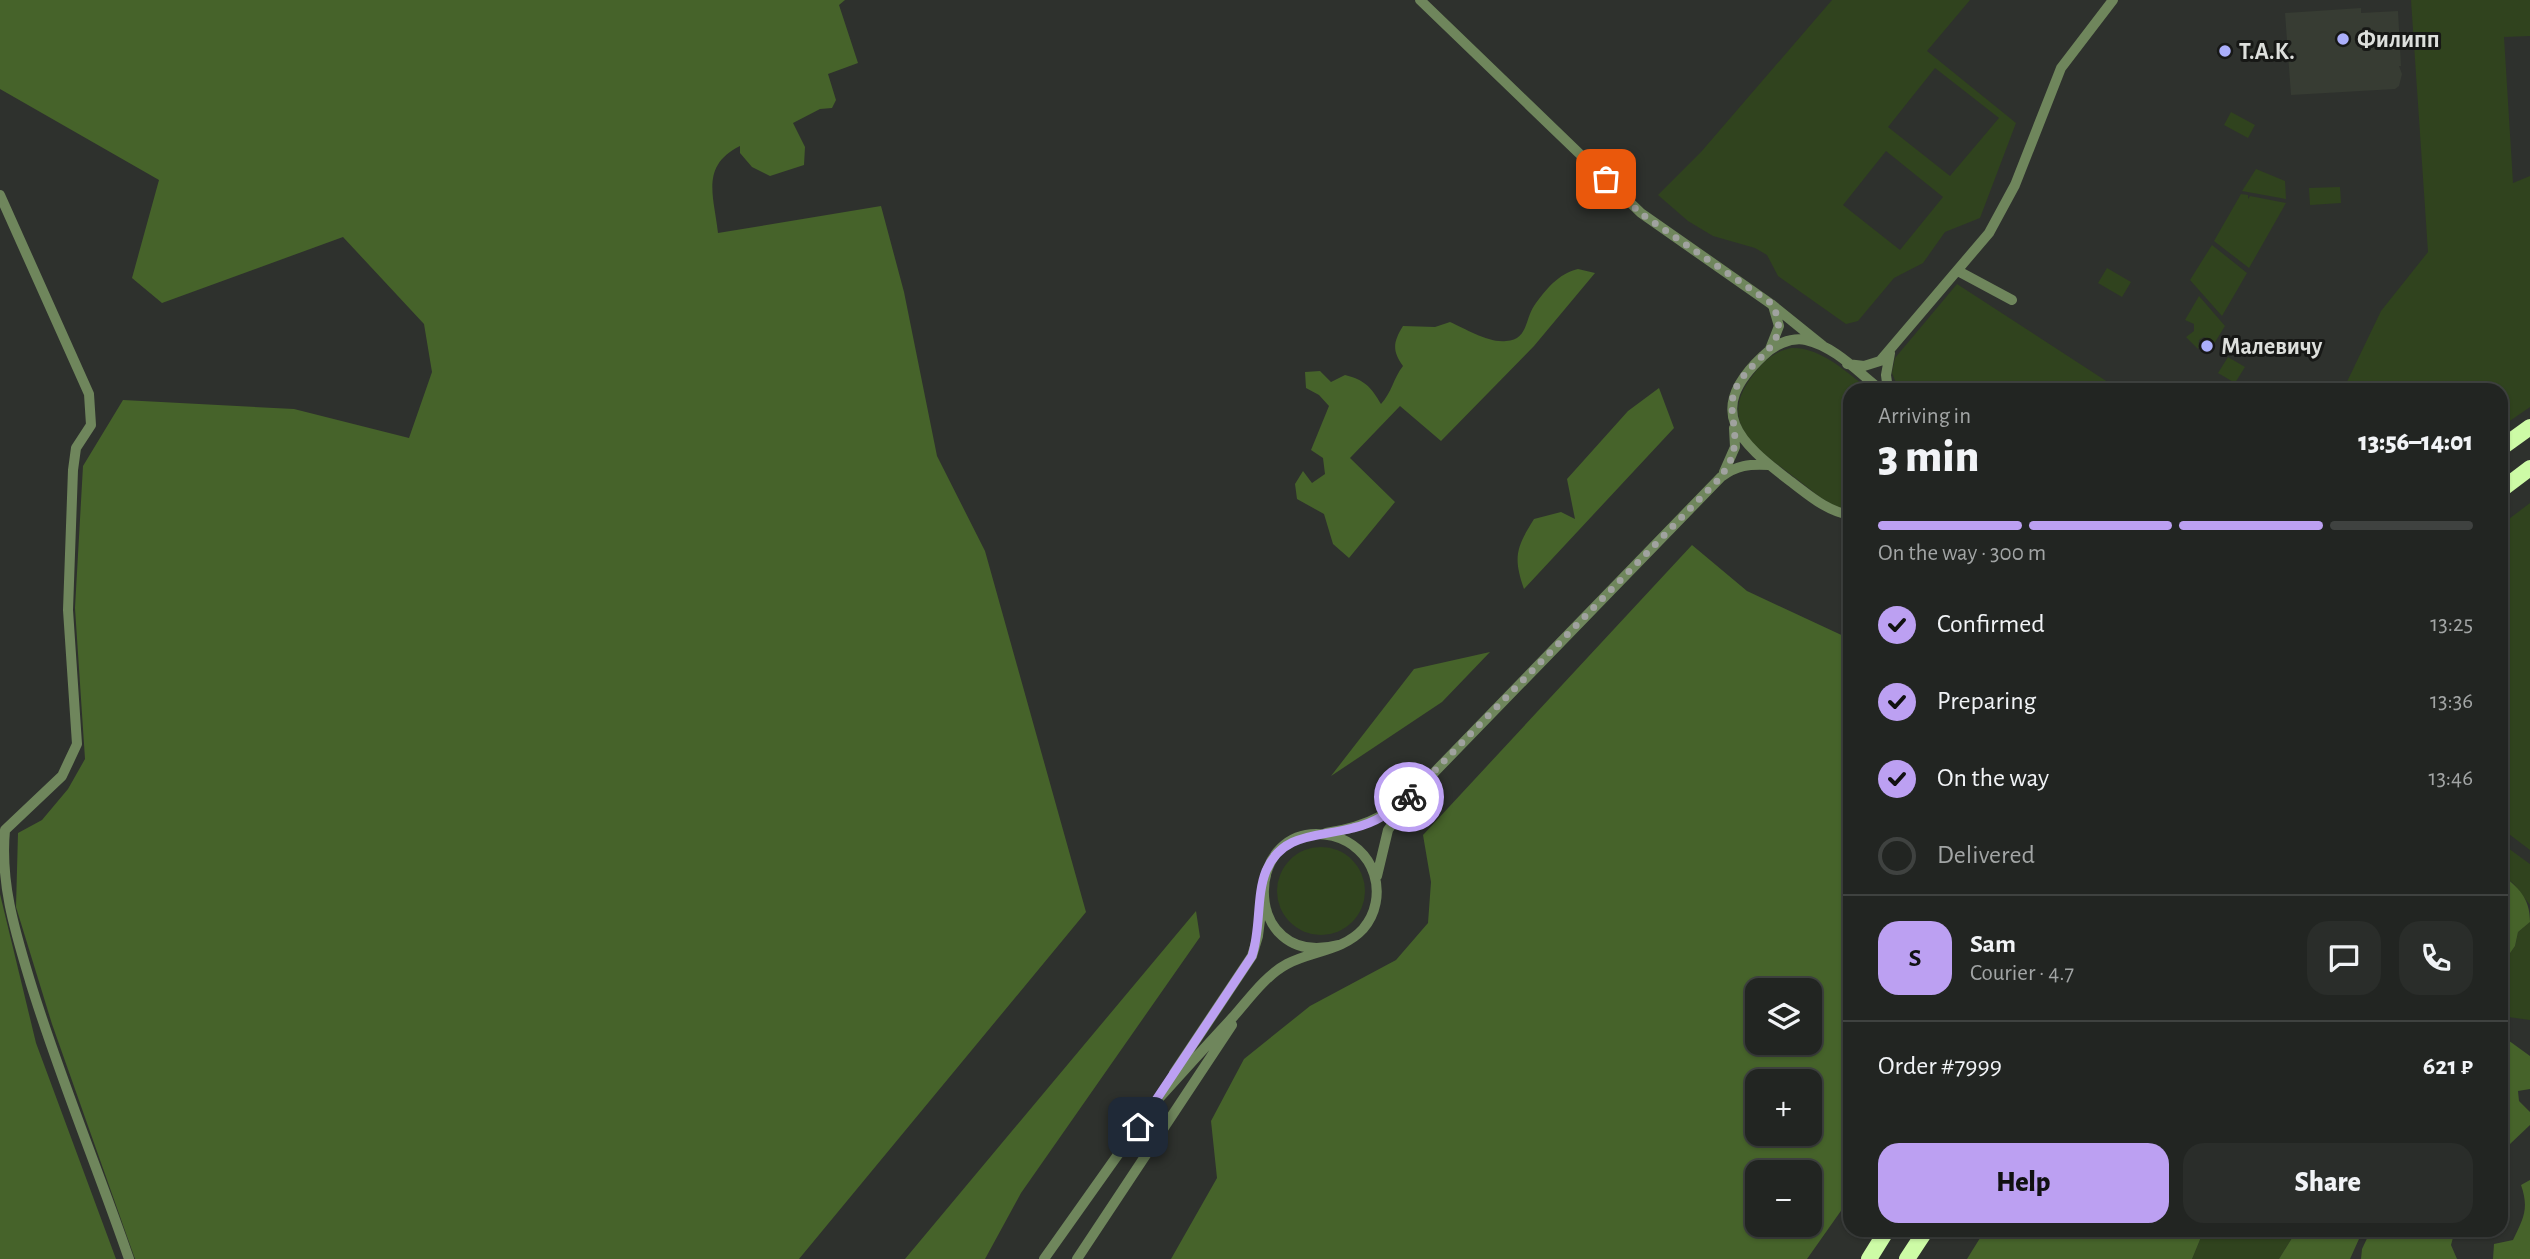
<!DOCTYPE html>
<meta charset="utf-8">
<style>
:root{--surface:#222522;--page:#2a2d2a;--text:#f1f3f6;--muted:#a2a5a5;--line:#3f4240;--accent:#bca0f2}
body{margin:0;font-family:"Alegreya Sans",sans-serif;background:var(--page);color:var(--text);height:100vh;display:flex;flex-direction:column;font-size:26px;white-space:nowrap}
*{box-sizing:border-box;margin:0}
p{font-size:23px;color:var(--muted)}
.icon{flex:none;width:38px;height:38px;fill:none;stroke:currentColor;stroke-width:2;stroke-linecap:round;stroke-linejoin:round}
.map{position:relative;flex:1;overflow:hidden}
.details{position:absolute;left:1843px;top:383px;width:665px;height:854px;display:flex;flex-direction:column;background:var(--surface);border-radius:21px;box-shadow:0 2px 5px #0004,0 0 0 2px var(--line)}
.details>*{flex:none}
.fabs{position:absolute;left:1745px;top:978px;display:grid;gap:14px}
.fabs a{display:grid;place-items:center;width:77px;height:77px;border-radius:14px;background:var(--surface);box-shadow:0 2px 5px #0004,0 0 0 2px var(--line);font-size:35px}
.pin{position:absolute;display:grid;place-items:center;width:60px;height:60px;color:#fff;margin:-30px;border-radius:14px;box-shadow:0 4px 10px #0006}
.courier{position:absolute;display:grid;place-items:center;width:70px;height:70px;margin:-35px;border:5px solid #bca0f2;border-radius:50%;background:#fff;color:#222;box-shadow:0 2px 9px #0007}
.summary em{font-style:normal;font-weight:800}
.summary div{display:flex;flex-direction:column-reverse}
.summary{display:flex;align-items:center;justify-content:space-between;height:119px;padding:0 35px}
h1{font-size:46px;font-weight:800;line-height:52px}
.bar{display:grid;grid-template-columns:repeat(4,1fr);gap:10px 7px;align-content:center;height:84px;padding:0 35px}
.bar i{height:9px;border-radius:5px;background:var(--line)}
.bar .on{background:var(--accent)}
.bar p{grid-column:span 4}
.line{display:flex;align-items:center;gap:18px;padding:0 35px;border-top:2px solid var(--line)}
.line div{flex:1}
.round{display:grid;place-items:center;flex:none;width:74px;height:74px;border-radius:21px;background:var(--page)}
ol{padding:0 35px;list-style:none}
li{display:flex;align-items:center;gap:21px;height:77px}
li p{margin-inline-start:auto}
li .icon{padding:7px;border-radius:50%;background:var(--accent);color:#111;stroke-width:4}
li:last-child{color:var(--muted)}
li i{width:38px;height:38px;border:4px solid var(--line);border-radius:50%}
.primary-button{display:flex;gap:14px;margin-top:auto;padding:14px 35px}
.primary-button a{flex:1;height:80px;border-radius:21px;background:var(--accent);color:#111;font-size:28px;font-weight:800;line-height:80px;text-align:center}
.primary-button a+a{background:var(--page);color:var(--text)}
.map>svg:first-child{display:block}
.built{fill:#373c33}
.green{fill:#30431e;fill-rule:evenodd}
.forest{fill:#46632a;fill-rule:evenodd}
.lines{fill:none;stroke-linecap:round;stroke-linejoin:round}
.minor{stroke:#6f865c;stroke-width:10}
.highway{stroke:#cdfba6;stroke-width:16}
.done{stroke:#a0a29f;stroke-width:7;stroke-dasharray:0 12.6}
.route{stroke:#bca0f2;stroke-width:9}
.poi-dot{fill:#abaffb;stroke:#171816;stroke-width:2.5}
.labels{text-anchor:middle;stroke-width:6;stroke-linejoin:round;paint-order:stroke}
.poi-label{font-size:24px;font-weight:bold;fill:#dddfdc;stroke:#171816;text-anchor:start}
</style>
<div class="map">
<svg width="2530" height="1259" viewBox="0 0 2530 1259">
<rect width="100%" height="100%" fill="#2e312d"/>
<!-- built -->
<path class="built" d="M2361,8V13L2398,11L2401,66H2399L2402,74L2399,86L2395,89L2291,95L2285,13Z"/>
<!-- green -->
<path class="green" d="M1832,0H1970L1927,51L2016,123L1980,218L1945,232L1923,263L1894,278L1858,321L1846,324L1778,276L1767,255L1755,248L1713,236L1688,221L1658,195L1701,152ZM1935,68L1999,118L1950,176L1888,127ZM1886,151L1943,197L1900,250L1843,205Z
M2411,0H2530V36L2504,37L2513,183L2530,176V407L2501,427V390H2343L2381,311L2428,252Z
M2231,112L2255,125L2248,138L2224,125Z
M2256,169L2285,181L2286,199L2242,191Z
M2340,187L2341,203L2310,205L2309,188Z
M2241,194L2248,195V199L2250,196L2286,203L2249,268L2214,241Z
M2212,245L2247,273L2222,316L2190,280Z
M2107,268L2131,282L2122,297L2098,283Z
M1957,284L2120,390H1899L1892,373L1895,358Z
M2199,296L2225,326L2212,347L2210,340L2204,337L2199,340L2198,349L2186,337L2194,331V324L2185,320Z
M1791,348C1822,347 1847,373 1870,390H1850V510C1828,507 1811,489 1794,477C1758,449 1715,424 1753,375C1764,361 1773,352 1791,348Z
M2228,357L2245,367L2235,383L2218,373Z
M2530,503V850L2501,828V525Z
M2501,843L2530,864V905L2513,883L2501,874Z
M1277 891a44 44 0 1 1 88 0a44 44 0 1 1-88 0Z
M2530,922V1020L2501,1016V966L2515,946L2518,932Z
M2204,1230H2297L2279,1259H2192Z"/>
<!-- forest -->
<path class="forest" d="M0,0H845L839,5L858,63L828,74L836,100L832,108L820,109L793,123L805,147L804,165L770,176L752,167L740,153V146C700,166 714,196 718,233L881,206L904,292L937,456L985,551L1086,912L799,1259H135L52,1024L16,907L18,833L42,820L68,789L85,759L75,608L83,466L123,400L294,409L409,438L432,372L424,324L343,237L162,303L132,278L159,180L0,89Z
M1578,269L1595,273L1534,346L1441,441L1400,406L1350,458L1395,502L1349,558L1333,544L1324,514L1297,499L1295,484L1303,471L1312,483L1325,474L1323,458L1311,450L1329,406L1319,395L1306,388L1305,372L1320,371L1331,382L1345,375C1365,380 1371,387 1381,404C1392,392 1393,379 1403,366C1392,351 1393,342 1403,326L1435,327L1450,322C1466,329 1488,343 1506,341C1528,340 1525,319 1534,306C1546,289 1558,274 1578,269Z
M1659,388L1674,428L1524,589C1513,557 1516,548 1534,519L1561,512L1575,519L1567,479L1628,411Z
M1692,545L1747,591L1850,639V1198L1807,1259H1171L1217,1178L1211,1121L1244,1059L1310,1006L1396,960L1428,923L1431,882L1423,835ZM1757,990H1810V1043H1757ZM1757,1082H1810V1134H1757ZM1757,1172H1810V1225H1757Z
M1490,652L1442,702L1331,776L1414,669Z
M2501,874C2519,888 2530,898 2530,922L2518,932L2515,946L2501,966Z
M0,894L36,1043L116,1259H0Z
M1196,911L1200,937L1021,1193L985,1259H905Z
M2501,1035L2530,1056V1089L2518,1091L2519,1101L2530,1112V1125L2510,1144H2501Z
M2530,1180V1259H2493L2494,1244L2513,1240C2524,1218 2529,1208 2521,1185Z
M1985,1230H2204L2192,1259H1967Z
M2297,1230H2363L2350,1259H2279Z
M2371,1230H2455L2451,1245L2457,1259H2361L2362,1249Z"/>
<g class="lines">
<!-- minor -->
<path class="minor" d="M1420,0L1641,213L1771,304L1823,346
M0,195L89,394L91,425L76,448L73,470L68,610L77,744L62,776L5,830C0,883 15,931 30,981C59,1076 97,1166 129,1259
M1958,271L2012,300
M1770,349L1779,326L1774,309
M1847,364L1864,366L1880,361L1989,233L2015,185L2061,68L2113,0
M1888,390L1886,375L1890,353
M1724,472L1735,447L1734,428
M1850,515C1826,511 1809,495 1790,481C1739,442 1704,411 1763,356C1774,345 1790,337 1806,340C1834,346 1859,373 1881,390
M1326,833C1372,826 1390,813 1424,783L1721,477C1737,465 1749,464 1769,465
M1377,876L1388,830L1404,807
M1174,1073L1252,956L1258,936L1262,904
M1152,1106C1179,1076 1206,1046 1234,1016C1249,999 1266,975 1287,964C1311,951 1343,951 1363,929C1376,914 1380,893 1374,874C1368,855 1352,841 1333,836C1241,815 1239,971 1338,945
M1044,1259L1156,1101
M1077,1259L1232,1025"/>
<!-- highway -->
<path class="highway" d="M2501,448L2530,427
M2501,490L2530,468
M1869,1259L1887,1230
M1907,1259L1926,1230"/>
</g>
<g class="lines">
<!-- done -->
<path class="done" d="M1409,797L1721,477C1726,468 1733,459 1734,448C1738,425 1725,406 1738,384C1755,355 1795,343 1771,303L1640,213L1606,179"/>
<!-- route -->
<path class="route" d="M1138,1127L1252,956C1261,929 1256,896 1266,871C1282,832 1320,837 1353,828C1376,823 1392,811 1409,797"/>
</g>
<!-- markers -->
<g class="poi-dot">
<circle cx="2343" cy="39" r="7"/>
<circle cx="2225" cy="51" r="7"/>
<circle cx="2207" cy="346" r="7"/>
</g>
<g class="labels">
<!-- poi labels -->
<g class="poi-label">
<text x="2357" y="47">Филипп</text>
<text x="2239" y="59">Т.А.К.</text>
<text x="2221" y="354">Малевичу</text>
</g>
</g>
</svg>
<div class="fabs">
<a><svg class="icon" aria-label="layers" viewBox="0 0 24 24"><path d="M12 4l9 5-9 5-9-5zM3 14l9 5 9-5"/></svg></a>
<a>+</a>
<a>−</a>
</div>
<div class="pin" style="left:1606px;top:179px;background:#ea580c"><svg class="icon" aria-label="bag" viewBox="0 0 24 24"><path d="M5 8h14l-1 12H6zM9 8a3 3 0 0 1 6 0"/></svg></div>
<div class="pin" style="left:1138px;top:1127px;background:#1f2937"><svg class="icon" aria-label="home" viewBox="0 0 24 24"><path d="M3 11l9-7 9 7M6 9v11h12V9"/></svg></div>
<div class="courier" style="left:1409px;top:797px"><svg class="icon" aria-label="bike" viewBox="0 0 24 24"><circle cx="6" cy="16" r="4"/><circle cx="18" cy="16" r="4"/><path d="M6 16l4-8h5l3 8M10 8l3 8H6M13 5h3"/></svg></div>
<section class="details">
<div class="summary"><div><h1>3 min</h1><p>Arriving in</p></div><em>13:56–14:01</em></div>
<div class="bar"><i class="on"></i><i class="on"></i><i class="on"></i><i></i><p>On the way · 300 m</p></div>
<ol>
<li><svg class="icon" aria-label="check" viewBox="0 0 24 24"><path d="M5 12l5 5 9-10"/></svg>Confirmed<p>13:25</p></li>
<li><svg class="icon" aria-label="check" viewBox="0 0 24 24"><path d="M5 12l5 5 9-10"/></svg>Preparing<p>13:36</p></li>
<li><svg class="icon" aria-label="check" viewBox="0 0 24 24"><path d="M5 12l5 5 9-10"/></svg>On the way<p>13:46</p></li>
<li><i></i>Delivered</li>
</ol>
<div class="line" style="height:126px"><b class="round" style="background:var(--accent);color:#111">S</b><div><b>Sam</b><p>Courier · 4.7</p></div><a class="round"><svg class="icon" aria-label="chat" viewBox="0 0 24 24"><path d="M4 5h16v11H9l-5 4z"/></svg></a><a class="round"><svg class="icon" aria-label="phone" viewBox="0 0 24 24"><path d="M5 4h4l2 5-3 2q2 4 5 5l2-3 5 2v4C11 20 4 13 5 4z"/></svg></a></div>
<div class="line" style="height:91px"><div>Order #7999</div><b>621 ₽</b></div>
<div class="primary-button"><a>Help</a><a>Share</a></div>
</section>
</div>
